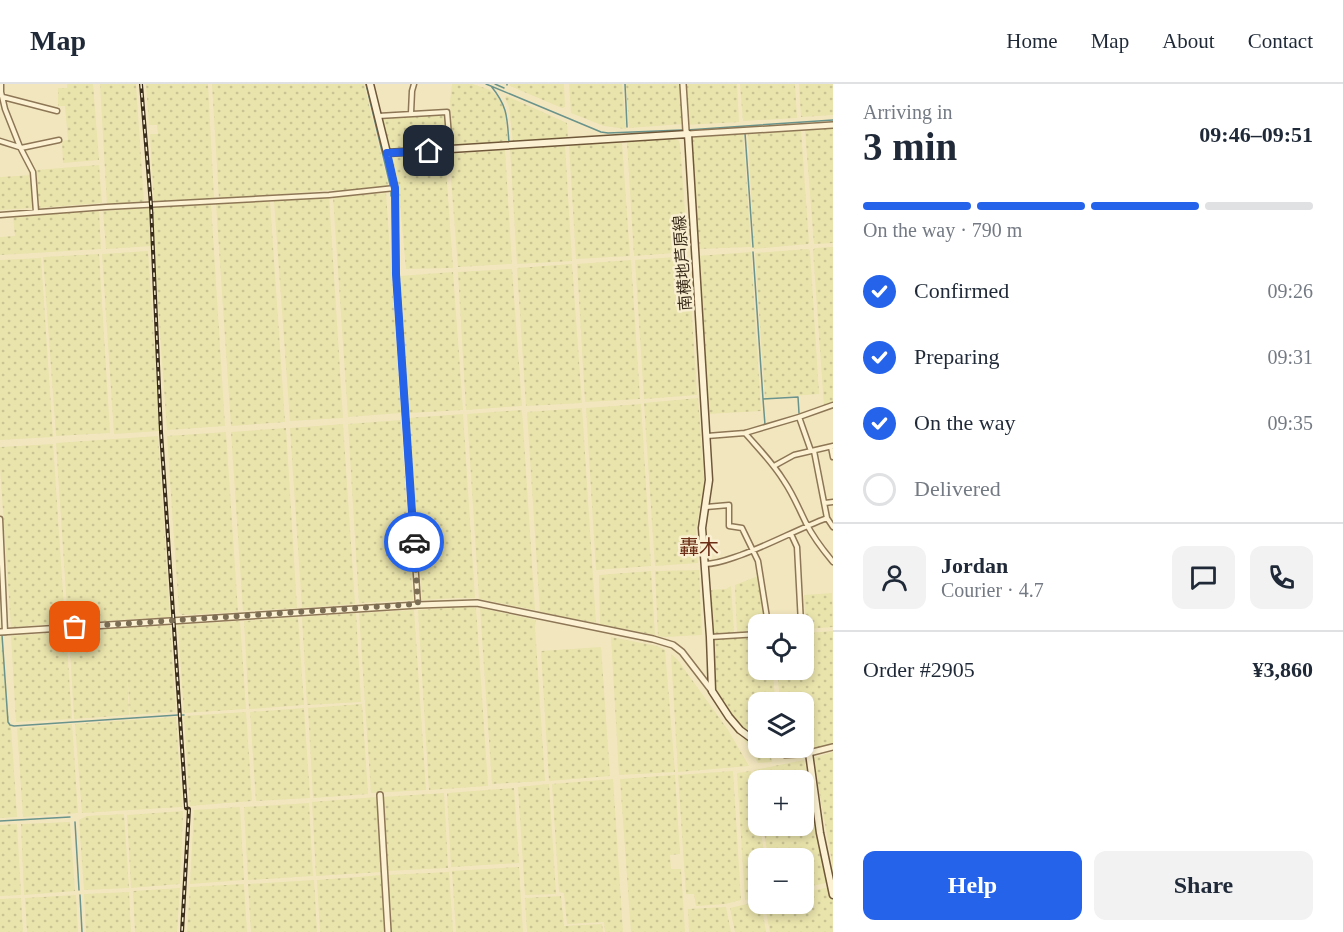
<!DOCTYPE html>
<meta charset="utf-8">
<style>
:root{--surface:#fff;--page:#f2f2f3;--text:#1f2937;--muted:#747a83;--line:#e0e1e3;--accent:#2563eb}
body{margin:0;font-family:"Times New Roman","Noto Sans JP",serif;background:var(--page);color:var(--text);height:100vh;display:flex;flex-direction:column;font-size:22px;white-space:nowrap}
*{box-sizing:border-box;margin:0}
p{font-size:20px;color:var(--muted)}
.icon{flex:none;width:33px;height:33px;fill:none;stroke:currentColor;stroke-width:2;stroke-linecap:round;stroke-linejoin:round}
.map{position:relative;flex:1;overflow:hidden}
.side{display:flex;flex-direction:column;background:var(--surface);width:510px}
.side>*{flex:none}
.tools{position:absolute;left:748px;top:530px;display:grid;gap:12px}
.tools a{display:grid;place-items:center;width:66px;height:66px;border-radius:12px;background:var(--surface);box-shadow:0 3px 9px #0003;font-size:30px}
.pin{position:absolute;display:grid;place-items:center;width:51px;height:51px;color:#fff;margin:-26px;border-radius:12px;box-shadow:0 3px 9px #0006}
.courier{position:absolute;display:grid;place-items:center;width:60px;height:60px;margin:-30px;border:4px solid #2563eb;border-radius:50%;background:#fff;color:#222;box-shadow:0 2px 8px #0007}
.overview em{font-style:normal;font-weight:800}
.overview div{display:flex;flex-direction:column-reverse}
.overview{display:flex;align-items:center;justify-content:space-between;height:102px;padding:0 30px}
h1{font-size:39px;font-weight:800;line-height:45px}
.bar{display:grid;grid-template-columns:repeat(4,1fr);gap:9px 6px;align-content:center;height:72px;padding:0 30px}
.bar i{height:8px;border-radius:4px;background:var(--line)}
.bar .selected{background:var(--accent)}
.bar p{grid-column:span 4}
.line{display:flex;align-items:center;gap:15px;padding:0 30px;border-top:2px solid var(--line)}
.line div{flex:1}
.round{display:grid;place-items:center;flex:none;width:63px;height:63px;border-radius:12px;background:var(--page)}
ol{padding:0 30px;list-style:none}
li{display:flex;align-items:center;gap:18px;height:66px}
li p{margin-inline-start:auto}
li .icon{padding:6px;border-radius:50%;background:var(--accent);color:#fff;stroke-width:4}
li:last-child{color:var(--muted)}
li i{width:33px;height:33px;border:3px solid var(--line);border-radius:50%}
.primary-button{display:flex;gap:12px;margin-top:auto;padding:12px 30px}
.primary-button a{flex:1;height:69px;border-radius:12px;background:var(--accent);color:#fff;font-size:24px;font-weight:800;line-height:69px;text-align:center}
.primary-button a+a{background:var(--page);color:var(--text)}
header{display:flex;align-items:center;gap:36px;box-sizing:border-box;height:84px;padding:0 30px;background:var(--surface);border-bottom:2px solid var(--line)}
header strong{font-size:28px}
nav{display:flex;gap:33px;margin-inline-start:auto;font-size:21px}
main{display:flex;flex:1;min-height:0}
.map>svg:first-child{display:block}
.farmland{fill:url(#farmland-dots)}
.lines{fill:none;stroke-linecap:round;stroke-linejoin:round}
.stream{stroke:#69938b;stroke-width:1.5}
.minor-casing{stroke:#8d7655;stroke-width:7}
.tertiary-casing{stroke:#8d7655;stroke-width:8}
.secondary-casing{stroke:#6f5739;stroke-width:9}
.minor{stroke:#fcf2d3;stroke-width:4}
.tertiary{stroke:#fcf2d3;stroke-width:5}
.secondary{stroke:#fcf2d3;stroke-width:6}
.rail-casing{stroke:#3b2d1c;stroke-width:4}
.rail{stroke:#f9efd0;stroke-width:1.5;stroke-dasharray:4.5;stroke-linecap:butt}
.done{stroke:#7b6e55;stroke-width:6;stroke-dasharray:0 10.8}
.route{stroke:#2563eb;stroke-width:8}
.labels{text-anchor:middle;stroke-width:5;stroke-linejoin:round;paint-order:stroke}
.street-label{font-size:16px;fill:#3b2d1c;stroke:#f9efd0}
.quarter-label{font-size:20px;fill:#6c2e16;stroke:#f9efd0}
</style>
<header>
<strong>Map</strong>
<nav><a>Home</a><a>Map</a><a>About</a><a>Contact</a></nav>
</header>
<main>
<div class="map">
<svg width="833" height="848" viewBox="0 0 833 848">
<defs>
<pattern id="farmland-dots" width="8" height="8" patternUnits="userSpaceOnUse" patternTransform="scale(1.5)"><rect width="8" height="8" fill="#e9e3ac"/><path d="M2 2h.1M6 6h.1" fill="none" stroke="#c9c393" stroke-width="1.8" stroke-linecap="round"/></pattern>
</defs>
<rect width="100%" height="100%" fill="#f2e6bf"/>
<!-- farmland -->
<path class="farmland" d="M67,0H93L99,76L63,79L62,57L68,56L65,22H58V4H67Z
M100,0H136L144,119L107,121Z
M146,0H208L214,115L154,119L150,50H158L157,41H149Z
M212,0H364L389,104L335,107L333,106L219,115Z
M452,0H473L490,6L496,11L502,19L505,30L508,59L453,63L450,18Z
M510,0H564L565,23L562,24L510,2Z
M569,0H622L626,45L604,42L571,29Z
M626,0H681L683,40L629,44Z
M682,0H737L739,38L685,41Z
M740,0H795L797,34L743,37Z
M799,0H833V31L801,33Z
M507,12L567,39L568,56L513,59L509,23L505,14Z
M445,30L448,63L391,66L387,62L382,38L383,34Z
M833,44V159L814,160L805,46Z
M801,46L809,159L808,160L754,165L748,50Z
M743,48L751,163L697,165L691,59L695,51Z
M675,55L679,57L680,61L688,168L634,172L627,58Z
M622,59L630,172L576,175L569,61Z
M565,62L572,177L517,180L510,65Z
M505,66L512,180L458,183L449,70Z
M445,70L453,184L406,185L398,97L389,73Z
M99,81L102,119L38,124L36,86Z
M32,91L33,124L0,126V93Z
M386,109L401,329L348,333L333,113Z
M329,113L343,334L290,337L274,117Z
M270,117L285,338L231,342L216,120Z
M211,120L225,342L167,346L151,124Z
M150,124L153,162L106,165L103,127Z
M99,127L101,165L0,171V153L15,152L13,132Z
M833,163V319L824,322L813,166L815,164Z
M808,165L810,167L819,310L765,314L755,169Z
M148,167L160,347L114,350L102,170Z
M751,168L761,327L707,330L697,172Z
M99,170L110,349L56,352L43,173Z
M688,172L697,311L644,315L635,176Z
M41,174L53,353L0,356V176Z
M631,176L640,315L585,318L577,180Z
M572,180L582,319L526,322L517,184Z
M512,185L522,322L466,326L458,188Z
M453,188L463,326L409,329L400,192Z
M698,314L704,395L703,406L696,446L698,479L655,482L644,319Z
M641,320L651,482L596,486L586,324Z
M582,324L596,539L540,528L527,328Z
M522,326L535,526L479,515L467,330Z
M463,330L475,514H458L422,516L409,334Z
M401,336L413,516L359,519L348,340Z
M343,340L355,520L302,524L290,344Z
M286,344L297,524L243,527L231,348Z
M226,348L238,528L182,531L179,528L167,352Z
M158,352L170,533L68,539L56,359Z
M53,360L65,539L11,543L0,383V363Z
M699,486L702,551L664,553L658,552L655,487Z
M651,487L655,551L600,540L599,491Z
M758,492L765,540H759V547L737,548L735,501Z
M731,502L734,549L712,551L709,506L726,505Z
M832,509L833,543L806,545L804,511Z
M465,523L476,524L488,702L429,706L418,526Z
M480,524L536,536L535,543L545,697L492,700Z
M414,526L426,706L371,709L359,529Z
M356,529L361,618L307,621L302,533Z
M298,533L304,621L249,625L244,537Z
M240,537L246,625L184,629L178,541Z
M170,541L176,628L130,631L127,585L129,631L74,635L69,548Z
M833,547V659L815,664L790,666L783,664V663H804V618H780L777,585H804V549Z
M66,548L72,635L16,638L11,552Z
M2,552L9,638L11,642L17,733L0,734V553Z
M759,552V585H773L775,618H759V656L747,647L733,632L715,607L712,555Z
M611,553L657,562L665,566L675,688L619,691Z
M601,563L610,692L549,697L541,567Z
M671,570L677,575L728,646L749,682L678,688Z
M362,620L368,710L313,714L308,624Z
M304,624L310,714L256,717L250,628Z
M246,628L252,717L190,722L184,632Z
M176,633L182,723L82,729L75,640Z
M72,640L78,729L23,733L17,644Z
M746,654L758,663L770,669L772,678L758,679L744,655Z
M833,668V783L813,674Z
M804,676L830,798L804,804V774H768L763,741H804V696H759V717L754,686Z
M733,687L741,816L725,820L696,822L694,810H686L678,691Z
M751,687L765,774H759V813L745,816L737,689Z
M675,691L680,770L670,771L671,785H681L685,848H631L620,695Z
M613,695L623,848H605L604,838L567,840L564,809L559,808L552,700Z
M549,700L556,810L525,811L518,703Z
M514,704L519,779L451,783L447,709Z
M444,709L448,784L387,787L382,713Z
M377,713L382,788L316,792L312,718Z
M309,719L313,792L248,796L244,723Z
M240,723L244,796L190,800L194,726Z
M183,727L180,800L131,804L127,731Z
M124,730L129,804L84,806L79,736L87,732Z
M70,738L75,807L24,811L21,740Z
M17,740L21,811L0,812V741Z
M519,783L523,848H456L452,787Z
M449,788L453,848H391L387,791Z
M383,791L386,848H320L317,796Z
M314,796L317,848H251L248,800Z
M244,800L247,848H187L190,803Z
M831,803L833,814V848H770L764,819H804V808Z
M180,804L177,848H135L133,807Z
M129,808L131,848H86L84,810Z
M76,811L78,848H27L25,814Z
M561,812L564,842L602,840L603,848H527L525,814Z
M21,814L23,848H0V815Z
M759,817V819H761L766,848H735L730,824Z
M726,823L731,848H689L688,825Z"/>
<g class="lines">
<!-- stream -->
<path class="stream" d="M366,0L390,101
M486,0L601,48L608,49L682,46
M495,0L504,4
M507,0V1
M625,0L627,43
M491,2C508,23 507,33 509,59
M687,46L833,36
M745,49L753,163
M391,108V112
M753,168L763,315
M765,341L763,315L798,313L799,329
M2,551L8,638L10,641L14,642L178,631
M182,631H184
M0,737L70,733
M75,738L79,806
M80,811L82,848"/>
<!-- minor casing -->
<g class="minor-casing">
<path id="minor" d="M1,0V8L5,25L20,63L33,88L36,128
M3,13L57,27
M411,29L412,7L414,0
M378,32L447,28L450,64
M0,57L19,63
M21,64L59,56
M387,69L395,104L396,190L418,521
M0,131L106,123L329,111L395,104
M799,333L811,367
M745,349C759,365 773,379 784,397C793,410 799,425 806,439C813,453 823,466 833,478
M707,352L745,349L799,333L833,321
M831,363L833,373
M814,367L827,434L833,443
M774,382L794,371L833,362
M825,419L833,418
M706,423L729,421V442L742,444L758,477L768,540
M0,435L5,548
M791,450L797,463L801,540
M705,480C718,480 729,475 741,471C771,460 798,445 827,434
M710,553L759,550"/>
</g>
<!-- tertiary casing -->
<g class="tertiary-casing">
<path id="tertiary" d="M683,0L686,47L688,50L833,41
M0,548L418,521L477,519L653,555L673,561L682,568L712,607
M809,669L833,663
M380,711L388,848"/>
</g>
<!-- secondary casing -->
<g class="secondary-casing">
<path id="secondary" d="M370,0L387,69L688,50L709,396L702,444L710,553L712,607L729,633L740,646L759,660
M765,663L785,670L809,669L820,749L833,811"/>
</g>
<!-- minor -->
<use href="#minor" class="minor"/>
<!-- tertiary -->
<use href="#tertiary" class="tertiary"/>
<!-- secondary -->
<use href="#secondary" class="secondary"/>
<!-- rail casing -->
<g class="rail-casing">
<path id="rail" d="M141,0L151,121L161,348L186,724L189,725L182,848"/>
</g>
<!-- rail -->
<use href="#rail" class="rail"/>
</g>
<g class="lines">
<!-- done -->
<path class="done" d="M75,543L418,520L414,458"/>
<!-- route -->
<path class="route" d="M414,458L396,190L395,104L387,69L429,67"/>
</g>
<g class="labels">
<!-- street labels -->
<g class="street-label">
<text transform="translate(682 179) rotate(-94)" y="6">南横地芦原線</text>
</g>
<!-- quarter labels -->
<g class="quarter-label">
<text x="699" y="470">轟木</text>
</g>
</g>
</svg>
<div class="tools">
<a><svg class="icon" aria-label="locate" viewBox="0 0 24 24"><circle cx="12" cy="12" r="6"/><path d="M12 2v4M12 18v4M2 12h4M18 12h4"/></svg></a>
<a><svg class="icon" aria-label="layers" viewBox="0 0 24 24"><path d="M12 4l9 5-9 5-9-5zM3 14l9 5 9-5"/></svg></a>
<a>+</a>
<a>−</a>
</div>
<div class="pin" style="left:75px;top:543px;background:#ea580c"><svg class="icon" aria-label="bag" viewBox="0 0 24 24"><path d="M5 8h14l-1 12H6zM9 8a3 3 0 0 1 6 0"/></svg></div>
<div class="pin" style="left:429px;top:67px;background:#1f2937"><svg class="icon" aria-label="home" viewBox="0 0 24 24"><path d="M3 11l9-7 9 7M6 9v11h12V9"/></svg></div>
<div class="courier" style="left:414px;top:458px"><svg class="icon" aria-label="car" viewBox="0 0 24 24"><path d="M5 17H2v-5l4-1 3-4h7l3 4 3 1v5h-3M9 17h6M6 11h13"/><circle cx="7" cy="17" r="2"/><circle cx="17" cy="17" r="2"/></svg></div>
</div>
<section class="side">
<div class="overview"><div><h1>3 min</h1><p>Arriving in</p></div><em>09:46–09:51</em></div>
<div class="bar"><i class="selected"></i><i class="selected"></i><i class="selected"></i><i></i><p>On the way · 790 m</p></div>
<ol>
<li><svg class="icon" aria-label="check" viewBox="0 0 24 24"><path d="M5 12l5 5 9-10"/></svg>Confirmed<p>09:26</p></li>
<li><svg class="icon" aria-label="check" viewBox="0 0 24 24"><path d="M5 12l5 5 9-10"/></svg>Preparing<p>09:31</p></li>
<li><svg class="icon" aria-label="check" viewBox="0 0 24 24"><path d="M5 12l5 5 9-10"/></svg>On the way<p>09:35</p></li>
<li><i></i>Delivered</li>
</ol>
<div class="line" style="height:108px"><a class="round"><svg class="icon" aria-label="person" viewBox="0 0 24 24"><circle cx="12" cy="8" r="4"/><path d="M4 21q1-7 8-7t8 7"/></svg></a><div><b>Jordan</b><p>Courier · 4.7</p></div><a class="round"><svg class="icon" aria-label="chat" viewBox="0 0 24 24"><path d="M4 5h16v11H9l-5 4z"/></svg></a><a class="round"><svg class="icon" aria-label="phone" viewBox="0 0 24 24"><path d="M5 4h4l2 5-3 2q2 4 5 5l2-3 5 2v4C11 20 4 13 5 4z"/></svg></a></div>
<div class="line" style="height:78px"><div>Order #2905</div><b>¥3,860</b></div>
<div class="primary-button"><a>Help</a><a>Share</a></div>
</section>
</main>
